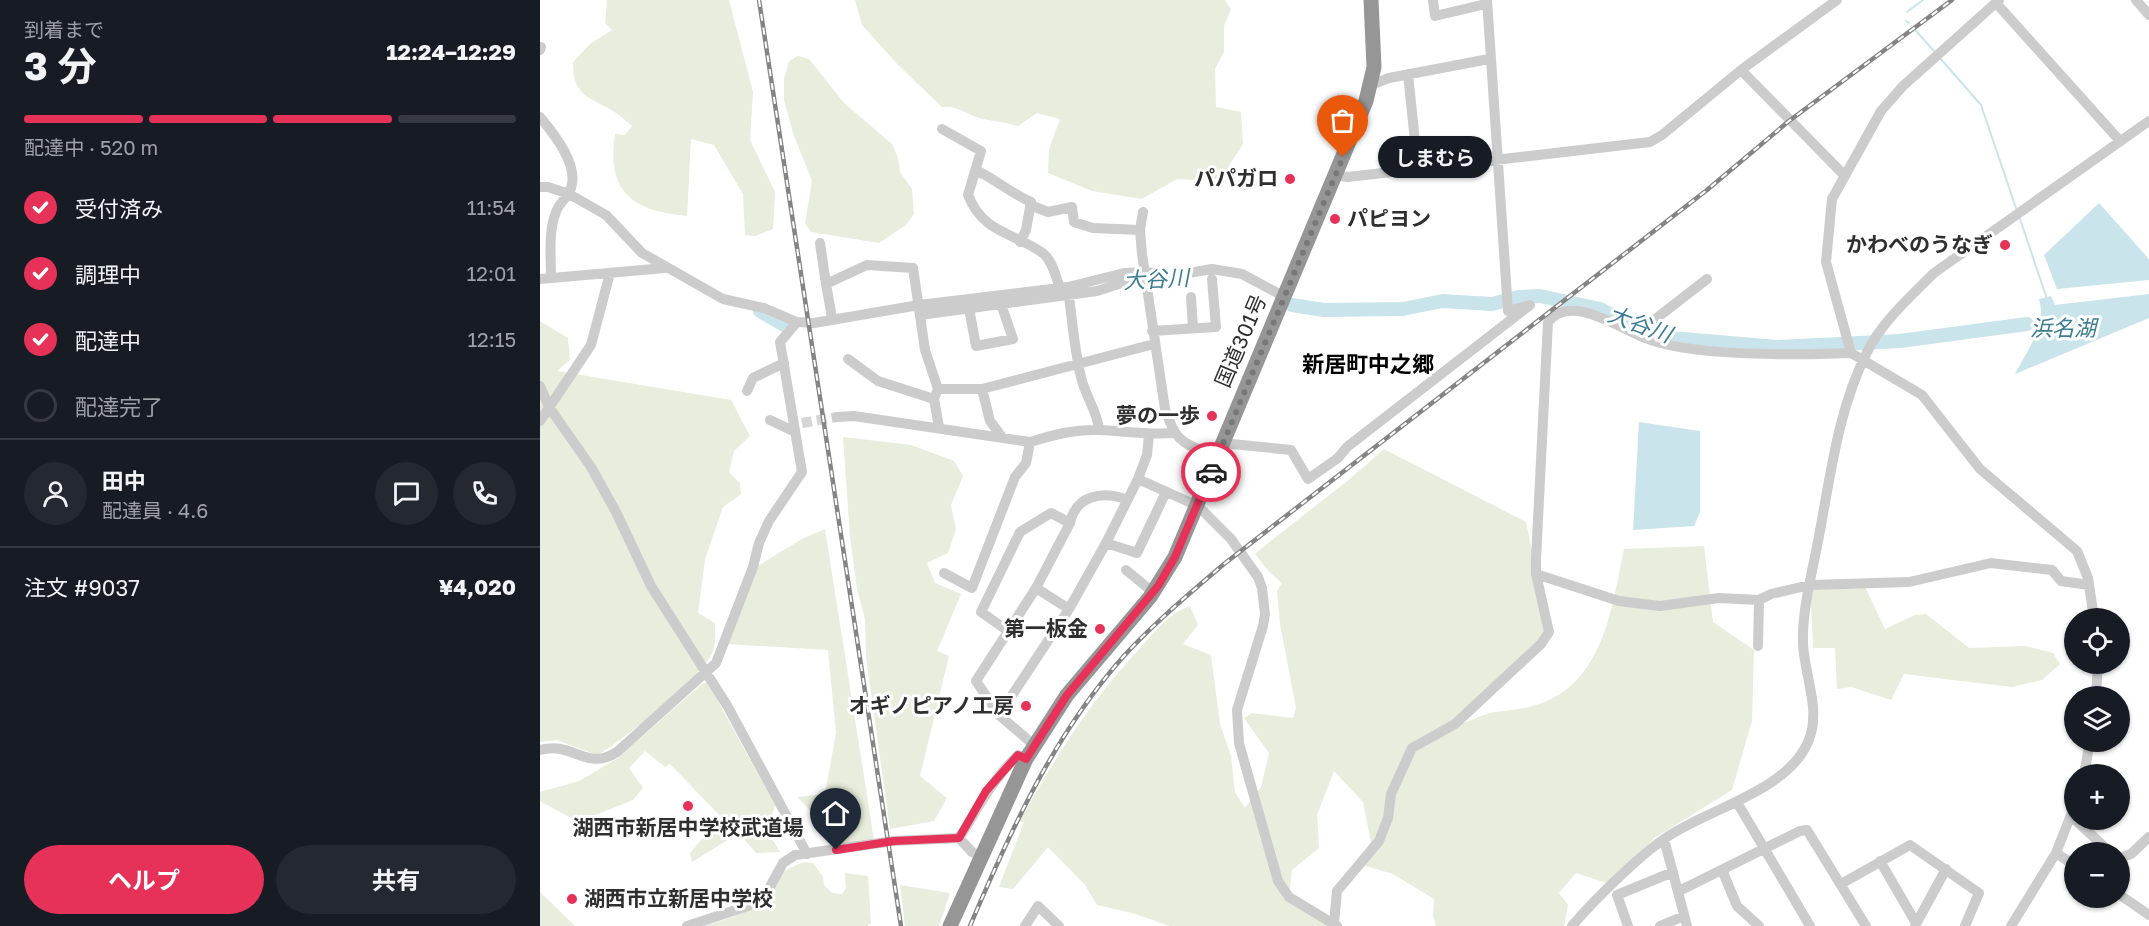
<!DOCTYPE html>
<html lang="ja">
<meta charset="utf-8">
<style>
:root{--surface:#171b24;--page:#242831;--text:#f1f3f6;--muted:#9ea1a6;--line:#363941;--accent:#e63258}
body{margin:0;font-family:"Golos Text","Noto Sans JP",sans-serif;background:var(--page);color:var(--text);height:100vh;display:flex;flex-direction:column;font-size:22px;white-space:nowrap}
*{box-sizing:border-box;margin:0}
p{font-size:20px;color:var(--muted)}
.icon{flex:none;width:33px;height:33px;fill:none;stroke:currentColor;stroke-width:2;stroke-linecap:round;stroke-linejoin:round}
.map{position:relative;flex:1;overflow:hidden}
.side{display:flex;flex-direction:column;background:var(--surface);width:540px}
.side>*{flex:none}
.tools{position:absolute;left:1524px;top:608px;display:grid;gap:12px}
.tools a{display:grid;place-items:center;width:66px;height:66px;border-radius:50%;background:var(--surface);box-shadow:0 2px 4px #0004;font-size:30px}
.pin{position:absolute;display:grid;place-items:center;width:51px;height:51px;color:#fff;margin:-62px -26px;border-radius:50% 50% 50% 0;rotate:-45deg;box-shadow:0 0 6px #0007}
.pin .icon{rotate:45deg}
.courier{position:absolute;display:grid;place-items:center;width:60px;height:60px;margin:-30px;border:4px solid #e63258;border-radius:50%;background:#fff;color:#222;box-shadow:0 2px 8px #0007}
.bubble{position:absolute;height:42px;border-radius:21px;background:var(--surface);box-shadow:0 2px 4px #0004;font-size:20px;font-weight:700;line-height:42px;text-align:center}
.summary em{font-style:normal;font-weight:700}
.summary div{display:flex;flex-direction:column-reverse}
.summary{display:flex;align-items:center;justify-content:space-between;height:102px;padding:0 24px}
h1{font-size:39px;font-weight:700;line-height:45px}
.bar{display:grid;grid-template-columns:repeat(4,1fr);gap:9px 6px;align-content:center;height:72px;padding:0 24px}
.bar i{height:8px;border-radius:4px;background:var(--line)}
.bar .active{background:var(--accent)}
.bar p{grid-column:span 4}
.line{display:flex;align-items:center;gap:15px;padding:0 24px;border-top:2px solid var(--line)}
.line div{flex:1}
.round{display:grid;place-items:center;flex:none;width:63px;height:63px;border-radius:32px;background:var(--page)}
ol{padding:0 24px;list-style:none}
li{display:flex;align-items:center;gap:18px;height:66px}
li p{margin-inline-start:auto}
li .icon{padding:6px;border-radius:50%;background:var(--accent);color:#fff;stroke-width:4}
li:last-child{color:var(--muted)}
li i{width:33px;height:33px;border:3px solid var(--line);border-radius:50%}
.cta{display:flex;gap:12px;margin-top:auto;padding:12px 24px}
.cta a{flex:1;height:69px;border-radius:36px;background:var(--accent);color:#fff;font-size:24px;font-weight:700;line-height:69px;text-align:center}
.cta a+a{background:var(--page);color:var(--text)}
main{display:flex;flex:1;min-height:0}
.map>svg:first-child{display:block}
.green{fill:#e8eddd}
.water{fill:#cae4ec}
.lines{fill:none;stroke-linecap:round;stroke-linejoin:round}
.stream{stroke:#cae4ec;stroke-width:2}
.river{stroke:#cae4ec;stroke-width:14}
.minor-tunnel{stroke:#d5d5d5;stroke-width:10;stroke-dasharray:10 5;stroke-linecap:butt}
.minor{stroke:#ccc;stroke-width:10}
.highway{stroke:#969696;stroke-width:15}
.rail-casing{stroke:#848484;stroke-width:4.5}
.rail{stroke:#fff;stroke-width:2;stroke-dasharray:7;stroke-linecap:butt}
.done{stroke:#787878;stroke-width:6;stroke-dasharray:0 10.8}
.route{stroke:#e63258;stroke-width:8}
.poi-dot{fill:#e63258;stroke:#fff;stroke-width:2}
.labels{text-anchor:middle;stroke-width:6;stroke-linejoin:round;paint-order:stroke}
.poi-label{font-size:21px;font-weight:bold;fill:#2f2f2f;stroke:#fff;text-anchor:end}
.street-label{font-size:21px;fill:#2f2f2f;stroke:#fff}
.water-label{font-size:22px;font-style:italic;fill:#3c7d92;stroke:#fff}
.neighbourhood-label{font-size:22px;font-weight:bold;fill:#000;stroke:#fff}
</style>
<main>
<section class="side">
<div class="summary"><div><h1>3 分</h1><p>到着まで</p></div><em>12:24–12:29</em></div>
<div class="bar"><i class="active"></i><i class="active"></i><i class="active"></i><i></i><p>配達中 · 520 m</p></div>
<ol>
<li><svg class="icon" aria-label="check" viewBox="0 0 24 24"><path d="M5 12l5 5 9-10"/></svg>受付済み<p>11:54</p></li>
<li><svg class="icon" aria-label="check" viewBox="0 0 24 24"><path d="M5 12l5 5 9-10"/></svg>調理中<p>12:01</p></li>
<li><svg class="icon" aria-label="check" viewBox="0 0 24 24"><path d="M5 12l5 5 9-10"/></svg>配達中<p>12:15</p></li>
<li><i></i>配達完了</li>
</ol>
<div class="line" style="height:108px"><a class="round"><svg class="icon" aria-label="person" viewBox="0 0 24 24"><circle cx="12" cy="8" r="4"/><path d="M4 21q1-7 8-7t8 7"/></svg></a><div><b>田中</b><p>配達員 · 4.6</p></div><a class="round"><svg class="icon" aria-label="chat" viewBox="0 0 24 24"><path d="M4 5h16v11H9l-5 4z"/></svg></a><a class="round"><svg class="icon" aria-label="phone" viewBox="0 0 24 24"><path d="M5 4h4l2 5-3 2q2 4 5 5l2-3 5 2v4C11 20 4 13 5 4z"/></svg></a></div>
<div class="line" style="height:78px"><div>注文 #9037</div><b>¥4,020</b></div>
<div class="cta"><a>ヘルプ</a><a>共有</a></div>
</section>
<div class="map">
<svg width="1609" height="926" viewBox="0 0 1609 926">
<rect width="100%" height="100%" fill="#fff"/>
<!-- green -->
<path class="green" d="M67,0H189L213,92L210,140L235,192L233,229L215,236L205,235L203,194L174,145L151,139L147,216C93,211 66,193 75,134L85,135L92,126C86,121 80,115 73,111C49,96 33,97 33,62L50,44L72,30L65,23Z
M315,0H685L691,9L684,26V52L675,69L676,107L701,112L703,144L679,181L637,179L602,199L552,191L508,173L509,149L520,119L497,113L478,126C466,122 450,121 439,118C425,113 417,105 402,107L358,65L322,25Z
M258,56L269,59L304,103L352,144L358,158L360,172L372,189L374,214L366,225L339,243L271,232L265,223L272,181L253,133L244,100V79L249,61Z
M0,321L28,338L30,360L17,371L191,400L210,436L194,451L189,472L200,483L201,494L183,507L165,559L158,613L175,623C175,632 176,643 173,651C168,672 78,745 57,755L17,740L0,742Z
M303,437L371,445L414,461L423,476L411,505L416,529L408,553L387,563L395,583L421,594L397,651L409,656L380,776L407,798L394,821L350,829L326,657L325,619L317,589L310,537Z
M844,449L986,522L1009,632L920,724C930,721 940,716 950,713C965,710 982,710 996,705C1063,685 1072,608 1084,549L1164,546L1173,622L1214,650L1212,721L1192,790L1116,837L1067,883L1036,873L1019,893L1028,905L1024,926H896L893,916L894,899L853,874L819,864L832,847L823,802L794,771L777,815L779,848L752,870L749,897L788,926H630L592,913L557,905L545,885L508,847L473,889L459,887L484,822H479C516,756 549,703 601,647C615,632 629,613 650,606L658,625L643,644L671,655L680,724L691,756L695,792L705,808L721,787L729,753L704,718L712,713L753,718L756,708L740,624L737,591L742,583L729,572L715,554C758,518 803,487 844,449Z
M285,529L334,840L308,848L257,797L285,794L296,733L288,650L186,644L216,567L262,539Z
M1270,585L1325,587L1345,629L1375,615L1386,614L1429,648L1485,646L1513,653L1520,664L1502,680L1472,687L1364,674L1351,700L1311,687L1297,689L1295,648H1273Z
M163,683H168L235,805L228,832L240,852L216,853L199,833L152,862L150,853L181,817L130,764L125,767L105,751L89,768L103,788L93,800L38,822L0,801V792L39,781L78,758Z
M265,862L273,863L283,877L284,885L292,893L302,894L306,888L305,873L328,876L331,923L327,926H164C178,921 201,916 212,907C233,889 235,870 265,862Z
M360,885L410,893L399,926H365Z
M0,892L35,926H0Z"/>
<!-- water -->
<path class="water" d="M1559,203L1609,259V280L1517,289L1504,255Z
M1609,294V318L1475,374C1487,351 1507,325 1499,299L1511,296L1515,305Z
M1099,422L1160,431V512L1154,526L1093,530Z"/>
<g class="lines">
<!-- stream -->
<path class="stream" d="M1367,12L1383,0
M1366,21L1369,23
M1376,31L1394,51
M1400,58L1441,105L1477,211
M1479,216L1507,299"/>
<!-- river -->
<path class="river" d="M752,305L784,310L863,309L902,301L952,304L979,297L1000,296L1060,309L1106,331L1131,338L1237,347L1360,341L1487,324
M220,311L244,325"/>
<!-- minor-tunnel -->
<path class="minor-tunnel" d="M262,423L297,417"/>
<!-- minor -->
<path class="minor" d="M893,0L895,16L946,4
M947,0L968,311L990,305
M1596,0L1609,15
M1456,3L1580,141
M0,50L1,47
M1201,70L1304,175
M868,74L878,170
M831,85L849,78L949,59
M0,117C14,134 39,165 31,188C28,197 19,203 16,212C8,232 11,256 11,277
M402,129L441,151L428,195C444,235 475,232 504,254C513,262 516,278 520,288
M436,170C456,180 471,193 491,202L486,230L480,242
M795,175L808,177L1110,142L1122,135L1201,70L1297,0
M0,187H8L29,194L66,215L102,253L183,299L224,308L257,322L274,323L379,305L528,287L584,273L606,272L631,276L672,269L702,274L743,296
M490,205L508,212L532,207L534,222L553,228L600,230
M603,212L600,230L602,254L625,409C637,445 643,442 676,457
M280,243L286,284
M0,279L125,268
M528,289C532,318 534,348 541,377C545,396 558,412 559,430
M651,297L653,328
M429,308L436,346L473,339L461,304
M380,315L557,291L588,281L607,280
M292,318L286,284L327,265L373,268L385,350L398,389L394,399L399,427
M612,331L676,327L672,279
M1105,338L1109,324L1167,279
M1311,353L1286,262L1292,199L1341,111L1363,86L1459,0
M308,359L338,381L394,399
M0,386L9,407L51,467L76,512L111,586L188,707L267,854
M398,389H442L614,344
M442,389L450,421L462,437
M207,391L213,378L244,363
M297,417L314,416L490,442C513,435 535,429 559,430C584,431 607,435 633,433
M230,420L255,432
M0,421L51,345L70,273
M682,443L751,450L768,479L798,458L807,447L990,305
M598,479L658,506L691,539L718,577L722,588L725,614L723,626L697,710L699,743L738,881L749,897L797,926
M566,543L597,553L626,492
M586,570L614,593
M404,573L432,588L475,477L486,463L490,442
M996,574L1079,601L1120,606L1179,598L1219,600L1231,594L1270,585L1369,582L1451,563L1512,570L1521,581L1549,585
M496,588L529,609
M468,631L441,612L480,532L511,513L530,523
M1218,646L1219,600
M1556,696L1558,663
M459,715L529,609L566,543L598,479L607,455L609,435
M494,745L459,715L436,681L496,588L530,523C536,495 562,491 585,499
M0,750C34,741 46,772 77,752L176,663L213,567L219,543L229,521L262,472L240,342L257,322
M1544,774L1550,741
M1198,804L1270,926
M1531,816L1570,852
M419,838C439,807 450,782 478,755L486,759
M1124,839L1147,926
M1516,853L1534,865
M1580,858L1591,854L1609,837
M1340,861L1376,923
M1182,870L1197,906L1219,926
M1301,884L1370,845L1439,893L1425,926
M1139,891L1260,831L1267,830L1326,926
M1580,895L1609,915
M794,924L797,891L839,841L848,818L851,794L872,748L915,724L1001,644L1009,632L996,574V559L1008,322C1031,293 1079,328 1105,338C1151,357 1260,355 1311,353L1382,395L1440,469L1537,551L1548,578L1554,618
M147,926L208,906L226,894L243,863L255,855L354,841L419,838L432,852L441,856
M485,926L498,906L519,926
M1032,926C1054,900 1097,858 1124,839C1164,810 1247,792 1268,742C1282,711 1264,675 1263,643C1262,608 1273,570 1279,536C1291,473 1298,410 1327,352C1342,322 1370,297 1394,273L1609,121
M1088,926L1077,895L1133,872
M1120,926L1144,916
M1375,926L1406,869
M1471,926L1516,853L1534,807"/>
<!-- highway -->
<path class="highway" d="M410,926L486,759L527,695L610,597L635,557L826,101L834,67L831,0"/>
<!-- rail casing -->
<g class="rail-casing">
<path id="rail" d="M219,0L361,926
M430,926C471,830 513,736 583,657C614,623 649,594 684,564L1167,190L1249,121L1412,0"/>
</g>
<!-- rail -->
<use href="#rail" class="rail"/>
</g>
<g class="lines">
<!-- done -->
<path class="done" d="M671,472L803,157"/>
<!-- route -->
<path class="route" d="M296,850L354,841L419,838L446,791L478,755L486,759L527,695L618,586L635,557L671,472"/>
</g>
<!-- markers -->
<g class="poi-dot">
<circle cx="750" cy="179" r="6"/>
<circle cx="795" cy="219" r="6"/>
<circle cx="1465" cy="245" r="6"/>
<circle cx="672" cy="416" r="6"/>
<circle cx="560" cy="629" r="6"/>
<circle cx="486" cy="706" r="6"/>
<circle cx="148" cy="806" r="6"/>
<circle cx="32" cy="899" r="6"/>
</g>
<g class="labels">
<!-- poi labels -->
<g class="poi-label">
<text x="738" y="186">パパガロ</text>
<text x="807" y="226" text-anchor="start">パピヨン</text>
<text x="1453" y="252">かわべのうなぎ</text>
<text x="660" y="423">夢の一歩</text>
<text x="548" y="636">第一板金</text>
<text x="474" y="713">オギノピアノ工房</text>
<text x="148" y="835" text-anchor="middle">湖西市新居中学校武道場</text>
<text x="44" y="906" text-anchor="start">湖西市立新居中学校</text>
</g>
<!-- street labels -->
<g class="street-label">
<text transform="translate(701 341) rotate(-67)" y="7">国道301号</text>
</g>
<!-- water labels -->
<g class="water-label">
<text transform="translate(616 279) rotate(-3)" y="8">大谷川</text>
<text transform="translate(1100 324) rotate(20)" y="8">大谷川</text>
<text x="1523" y="336">浜名湖</text>
</g>
<!-- neighbourhood labels -->
<g class="neighbourhood-label">
<text x="828" y="372">新居町中之郷</text>
</g>
</g>
</svg>
<div class="tools">
<a><svg class="icon" aria-label="locate" viewBox="0 0 24 24"><circle cx="12" cy="12" r="6"/><path d="M12 2v4M12 18v4M2 12h4M18 12h4"/></svg></a>
<a><svg class="icon" aria-label="layers" viewBox="0 0 24 24"><path d="M12 4l9 5-9 5-9-5zM3 14l9 5 9-5"/></svg></a>
<a>+</a>
<a>−</a>
</div>
<div class="pin" style="left:803px;top:157px;background:#ea580c"><svg class="icon" aria-label="bag" viewBox="0 0 24 24"><path d="M5 8h14l-1 12H6zM9 8a3 3 0 0 1 6 0"/></svg></div>
<div class="pin" style="left:296px;top:850px;background:#1f2937"><svg class="icon" aria-label="home" viewBox="0 0 24 24"><path d="M3 11l9-7 9 7M6 9v11h12V9"/></svg></div>
<div class="courier" style="left:671px;top:472px"><svg class="icon" aria-label="car" viewBox="0 0 24 24"><path d="M5 17H2v-5l4-1 3-4h7l3 4 3 1v5h-3M9 17h6M6 11h13"/><circle cx="7" cy="17" r="2"/><circle cx="17" cy="17" r="2"/></svg></div>
<div class="bubble" style="left:838px;top:136px;width:114px">しまむら</div>
</div>
</main>
